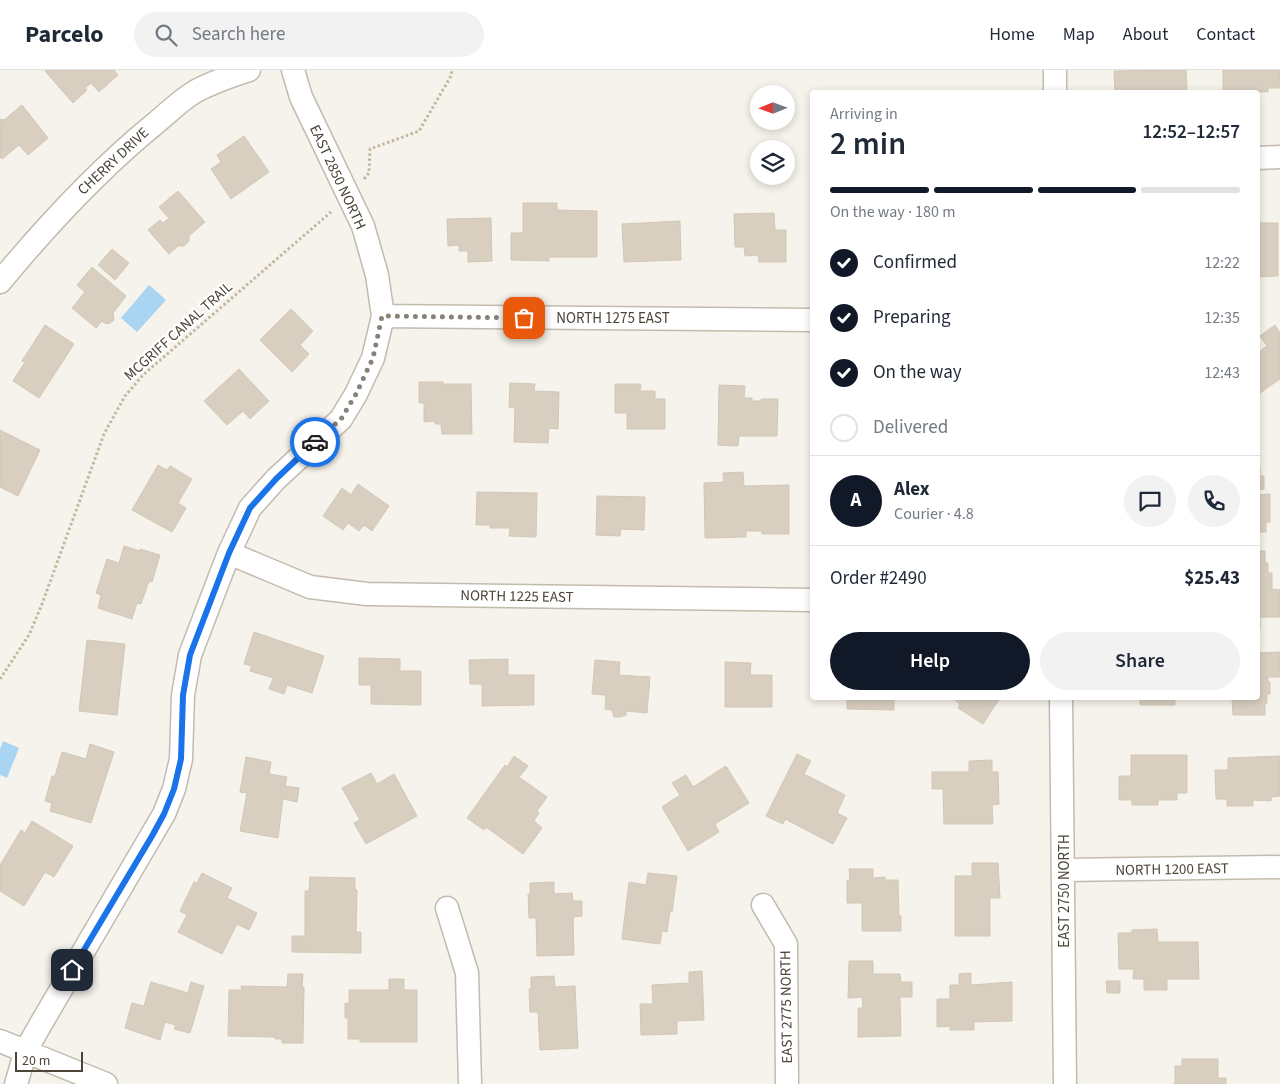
<!DOCTYPE html>
<meta charset="utf-8">
<style>
:root{--surface:#fff;--page:#f2f2f3;--text:#1f2937;--muted:#747a83;--line:#e0e1e3;--accent:#111827}
body{margin:0;font-family:"Source Sans 3",sans-serif;background:var(--page);color:var(--text);height:100vh;display:flex;flex-direction:column;font-size:19px;white-space:nowrap}
*{box-sizing:border-box;margin:0}
p{font-size:16px;color:var(--muted)}
.icon{flex:none;width:28px;height:28px;fill:none;stroke:currentColor;stroke-width:2;stroke-linecap:round;stroke-linejoin:round}
.map{position:relative;flex:1;overflow:hidden}
.panel{position:absolute;left:810px;top:20px;width:450px;height:610px;display:flex;flex-direction:column;background:var(--surface);border-radius:5px;box-shadow:0 2px 8px #0003}
.panel>*{flex:none}
.needle{width:32px;rotate:269deg}
.tools{position:absolute;left:750px;top:15px;display:grid;gap:10px}
.tools a{display:grid;place-items:center;width:45px;height:45px;border-radius:50%;background:var(--surface);box-shadow:0 2px 8px #0003;font-size:25px}
.scale{position:absolute;left:15px;bottom:12px;width:68px;box-sizing:border-box;padding-left:5px;border:2px solid #4b4439;border-top:0;font-size:14px;line-height:18px;white-space:nowrap;color:#4b4439;-webkit-text-stroke:4px #fff;paint-order:stroke}
.pin{position:absolute;display:grid;place-items:center;width:42px;height:42px;color:#fff;margin:-21px;border-radius:10px;box-shadow:0 2px 8px #0006}
.courier{position:absolute;display:grid;place-items:center;width:50px;height:50px;margin:-25px;border:4px solid #1a73e8;border-radius:50%;background:#fff;color:#222;box-shadow:0 1px 6px #0007}
.summary em{font-style:normal;font-weight:600}
.summary div{display:flex;flex-direction:column-reverse}
.summary{display:flex;align-items:center;justify-content:space-between;height:85px;padding:0 20px}
h1{font-size:32px;font-weight:600;line-height:38px}
.bar{display:grid;grid-template-columns:repeat(4,1fr);gap:8px 5px;align-content:center;height:60px;padding:0 20px}
.bar i{height:6px;border-radius:4px;background:var(--line)}
.bar .on{background:var(--accent)}
.bar p{grid-column:span 4}
.line{display:flex;align-items:center;gap:12px;padding:0 20px;border-top:1px solid var(--line)}
.line div{flex:1}
.round{display:grid;place-items:center;flex:none;width:52px;height:52px;border-radius:26px;background:var(--page)}
ol{padding:0 20px;list-style:none}
li{display:flex;align-items:center;gap:15px;height:55px}
li p{margin-inline-start:auto}
li .icon{padding:5px;border-radius:50%;background:var(--accent);color:#fff;stroke-width:4}
li:last-child{color:var(--muted)}
li i{width:28px;height:28px;border:2px solid var(--line);border-radius:50%}
.primary-button{display:flex;gap:10px;margin-top:auto;padding:10px 20px}
.primary-button a{flex:1;height:58px;border-radius:30px;background:var(--accent);color:#fff;font-size:20px;font-weight:600;line-height:58px;text-align:center}
.primary-button a+a{background:var(--page);color:var(--text)}
header{display:flex;align-items:center;gap:30px;box-sizing:border-box;height:70px;padding:0 25px;background:var(--surface);border-bottom:1px solid var(--line)}
header strong{font-size:24px}
nav{display:flex;gap:28px;margin-inline-start:auto;font-size:18px}
.search{width:350px;height:45px;background:var(--page);display:flex;align-items:center;gap:12px;box-sizing:border-box;padding:0 18px;border-radius:28px;color:var(--muted);font-size:19px}
.map>svg:first-child{display:block}
.water{fill:#a9d4f2}
.building{fill:#d8cfc1;stroke:#d3c7b4}
.lines{fill:none;stroke-linecap:round;stroke-linejoin:round}
.street-casing{stroke:#c2bbae;stroke-width:25}
.path{stroke:#c4b79f;stroke-width:3;stroke-dasharray:2.5 2.5;stroke-linecap:butt}
.street{stroke:#fff;stroke-width:22}
.done{stroke:#878178;stroke-width:5;stroke-dasharray:0 9}
.route{stroke:#1a73e8;stroke-width:6}
.labels{text-anchor:middle;stroke-width:4.5;stroke-linejoin:round;paint-order:stroke}
.street-label{font-size:15px;fill:#4b4439;stroke:#fff}
</style>
<header>
<strong>Parcelo</strong>
<div class="search"><svg class="icon" aria-label="search" viewBox="0 0 24 24"><circle cx="10" cy="10" r="6"/><path d="M15 15l6 6"/></svg>Search here</div>
<nav><a>Home</a><a>Map</a><a>About</a><a>Contact</a></nav>
</header>
<div class="map">
<svg width="1280" height="1014" viewBox="0 0 1280 1014">
<rect width="100%" height="100%" fill="#f6f3ec"/>
<!-- water -->
<path class="water" d="M149,215L166,230L137,262L121,248Z
M3,671L19,678L7,708L0,705V679Z"/>
<!-- building -->
<path class="building" d="M46,0H114L118,5L99,22L91,13L85,18L87,20L73,33L45,1Z
M1186,0L1187,21L1115,22L1114,1Z
M1223,0H1280V18H1268V22H1223Z
M22,35L48,68L28,85L19,75L2,89L0,87V49L4,50Z
M244,66L269,102L231,129L211,99L221,92L217,85Z
M178,121L205,152L189,166V171L184,176H178L169,184L148,160L160,150L163,153L169,148L159,137Z
M523,133H557V140L597,141V187H549V191L511,190V163H523Z
M774,143L775,160H786V192H759L758,185L745,186L744,177H735L734,144Z
M491,148L492,191L468,192V181H459V175L448,176L447,149Z
M680,151L681,190L624,192L622,154Z
M1258,153H1278V206L1258,207Z
M112,179L129,193L115,210L98,195Z
M92,197L126,226L113,243L114,250L110,253L106,254L102,251L96,258L72,238L85,222L77,215Z
M291,239L313,261L300,275L309,284L292,302L260,270Z
M45,255L74,274L39,328L13,311L25,292L22,291Z
M1275,255L1280,263V309L1260,323L1258,320V283L1267,276L1260,266Z
M239,299L269,331L250,349L243,341L227,355L204,331Z
M419,312H443V314H471L472,364H442L441,354H435V351L424,352V333H419Z
M510,313L535,314L534,321L559,322L558,359L549,358L548,373L514,372L515,338L509,337Z
M615,314H641L640,321H655V329H665V359H627V343H615Z
M719,315L745,316L744,328H752V331H761V329H778L777,366H739L738,376L718,375Z
M0,360L40,380L18,426L0,417Z
M158,395L167,400L170,396L192,409L178,433L186,438L172,462L132,440Z
M1258,396H1260V406H1264V419L1258,420Z
M743,402L744,416L789,415V464H762V461H746V467L705,468L704,413L724,412L723,403Z
M358,414L389,436L372,461L364,455L359,461L348,453L343,460L323,446L342,418L351,425Z
M477,422L537,423L536,467L509,466L510,458H490V455H476Z
M1270,424V452H1266V462H1258V425Z
M597,426L645,427L644,460L621,459L620,466L596,465Z
M124,476L140,481V479L160,485L152,512L149,511L141,534L137,533L132,549L98,538L101,525L96,523L107,489L119,493Z
M1258,481H1265V493H1268V503H1272V519L1280,520V547H1260V560H1258Z
M254,562L324,586L312,623L287,615L284,624L269,619L273,608L250,601L252,596L244,594Z
M87,570L125,574L117,645L79,641Z
M1280,582V607H1268V612H1270V624H1267V633H1265V645H1233L1232,628H1258V583Z
M359,588L400,589V601H421V635L371,634V615H359Z
M508,589V605H534V635L482,636V614H470L469,590Z
M595,590L620,592L619,605L650,607L647,643L626,641V645L621,647H614L612,640L605,639L606,625L592,624Z
M725,592L751,593L750,605H772V637H725Z
M847,628H894V640L847,639Z
M954,628H1000L983,654L958,638L960,634L955,630Z
M1140,628H1175V635H1140Z
M90,674L114,682L91,753L50,741L52,733L45,731L52,706H55L62,682L86,689Z
M797,684L811,691L804,704L845,725L837,743L847,748L833,774L785,749L783,754L766,746Z
M1131,685H1187V723H1177V730H1158V735H1132V730H1119V706H1131Z
M514,686L528,696L519,707L547,727L537,741L539,743L534,751L542,758L523,784L486,757L484,760L467,748L505,695L507,697Z
M1280,686V726L1271,727V731L1253,730V736H1227V729H1216L1215,700H1228V688Z
M246,687L271,692L269,704L287,707L285,716L299,718L297,732L283,729L278,768L240,761L247,723L240,722Z
M992,690V702H998L999,734L992,735L993,754H944L943,719H932V702H969V691Z
M726,696L749,733L715,754L719,762L688,781L662,737L680,725L672,713L686,705L693,717Z
M371,703L377,714L394,704L417,746L366,774L354,753L360,750L342,718Z
M32,751L73,776L54,807L45,802L24,836L0,821V795L21,760L25,763Z
M972,793H998L1000,828H990V866H955V806H972Z
M849,799H873V808L885,807V810H898L899,846H901V861H862V833H847V810H850Z
M202,803L232,818L227,828L257,843L249,860L237,854L222,884L178,862L187,845L180,841L194,812L197,813Z
M648,803L677,806L672,842L670,841L667,862L662,861L660,874L622,869L629,812L646,815Z
M310,807L355,808V820H357L356,862H361V883L292,882V866H305V821H309Z
M554,812V824L572,823L573,831H582V846L573,847L574,885L537,886L536,848H529L528,824H530V813Z
M1157,859L1158,872H1198L1199,909H1167V920H1144V909H1133L1134,899H1119L1118,863H1132V860Z
M849,891H873V904H900L901,912H912V927H900L901,966L858,967V938H863L862,927L848,928Z
M702,901L704,950L677,951V964L641,965L640,934H653L652,915L689,913V902Z
M971,903V915L1012,912V951L974,952V960H950V956L937,957V929H950V915H959V904Z
M288,904H303L302,917H304L303,973H282V969H275V967L228,966L229,920H242L241,916L287,917Z
M554,906L555,917L575,916L578,978L540,980L538,942H530L529,919H531V907Z
M389,909H404V920H417V972H360V969H348V948H345V933L349,934V920H389Z
M1106,911H1120V923H1107Z
M151,912L188,923L191,912L204,916L190,963L174,959L176,955L165,952L160,970L125,958L132,933L144,936Z
M1182,989H1218V1008H1226V1014H1173L1175,1013V996H1182Z"/>
<g class="lines">
<!-- street casing -->
<g class="street-casing">
<path id="street" d="M1055,0V22
M1258,88L1280,87
M0,212C48,154 99,99 157,52C169,42 182,29 196,21C213,12 230,6 249,0
M383,246L812,250
M229,483L310,517L367,524L812,530
M1061,628L1065,1014
M1064,800L1280,797
M763,835L786,874L787,1014
M447,838L467,903L470,1014
M0,971L106,1014
M16,1014L26,980L42,952L164,744L174,719L181,689L183,625L190,585L229,483L250,438L276,409L341,349L356,324L373,288L383,246L377,205L363,156L301,27L293,0"/>
</g>
<!-- path -->
<path class="path" d="M364,109L369,103L370,79L419,61L451,6L452,0
M0,609L29,565L42,534L104,364L125,326L143,305L331,142"/>
<!-- street -->
<use href="#street" class="street"/>
</g>
<g class="lines">
<!-- done -->
<path class="done" d="M315,372L341,349L356,324L373,288L382,246L524,248"/>
<!-- route -->
<path class="route" d="M72,900L152,766L164,744L174,719L181,689L183,625L190,585L229,483L250,438L276,409L315,372"/>
</g>
<g class="labels">
<!-- street labels -->
<g class="street-label">
<text transform="translate(113 91) rotate(-43)" y="5">CHERRY DRIVE</text>
<text transform="translate(338 107) rotate(65)" y="5">EAST 2850 NORTH</text>
<text x="613" y="253">NORTH 1275 EAST</text>
<text transform="translate(178 261) rotate(-42)" y="5">MCGRIFF CANAL TRAIL</text>
<text transform="translate(517 526) rotate(1)" y="5">NORTH 1225 EAST</text>
<text transform="translate(1172 799) rotate(-1)" y="5">NORTH 1200 EAST</text>
<text transform="translate(1064 821) rotate(-90)" y="5">EAST 2750 NORTH</text>
<text transform="translate(786 937) rotate(-91)" y="5">EAST 2775 NORTH</text>
</g>
</g>
</svg>
<div class="tools">
<a><svg class="needle" viewBox="-14 -14 28 28"><path d="M0-13l5 13h-10z" fill="#e53935"/><path d="M0 13l5-13h-10z" fill="#747a83"/></svg></a>
<a><svg class="icon" aria-label="layers" viewBox="0 0 24 24"><path d="M12 4l9 5-9 5-9-5zM3 14l9 5 9-5"/></svg></a>
</div>
<div class="scale">20 m</div>
<div class="pin" style="left:524px;top:248px;background:#ea580c"><svg class="icon" aria-label="bag" viewBox="0 0 24 24"><path d="M5 8h14l-1 12H6zM9 8a3 3 0 0 1 6 0"/></svg></div>
<div class="pin" style="left:72px;top:900px;background:#1f2937"><svg class="icon" aria-label="home" viewBox="0 0 24 24"><path d="M3 11l9-7 9 7M6 9v11h12V9"/></svg></div>
<div class="courier" style="left:315px;top:372px"><svg class="icon" aria-label="car" viewBox="0 0 24 24"><path d="M5 17H2v-5l4-1 3-4h7l3 4 3 1v5h-3M9 17h6M6 11h13"/><circle cx="7" cy="17" r="2"/><circle cx="17" cy="17" r="2"/></svg></div>
<section class="panel">
<div class="summary"><div><h1>2 min</h1><p>Arriving in</p></div><em>12:52–12:57</em></div>
<div class="bar"><i class="on"></i><i class="on"></i><i class="on"></i><i></i><p>On the way · 180 m</p></div>
<ol>
<li><svg class="icon" aria-label="check" viewBox="0 0 24 24"><path d="M5 12l5 5 9-10"/></svg>Confirmed<p>12:22</p></li>
<li><svg class="icon" aria-label="check" viewBox="0 0 24 24"><path d="M5 12l5 5 9-10"/></svg>Preparing<p>12:35</p></li>
<li><svg class="icon" aria-label="check" viewBox="0 0 24 24"><path d="M5 12l5 5 9-10"/></svg>On the way<p>12:43</p></li>
<li><i></i>Delivered</li>
</ol>
<div class="line" style="height:90px"><b class="round" style="background:var(--accent);color:#fff">A</b><div><b>Alex</b><p>Courier · 4.8</p></div><a class="round"><svg class="icon" aria-label="chat" viewBox="0 0 24 24"><path d="M4 5h16v11H9l-5 4z"/></svg></a><a class="round"><svg class="icon" aria-label="phone" viewBox="0 0 24 24"><path d="M5 4h4l2 5-3 2q2 4 5 5l2-3 5 2v4C11 20 4 13 5 4z"/></svg></a></div>
<div class="line" style="height:65px"><div>Order #2490</div><b>$25.43</b></div>
<div class="primary-button"><a>Help</a><a>Share</a></div>
</section>
</div>
